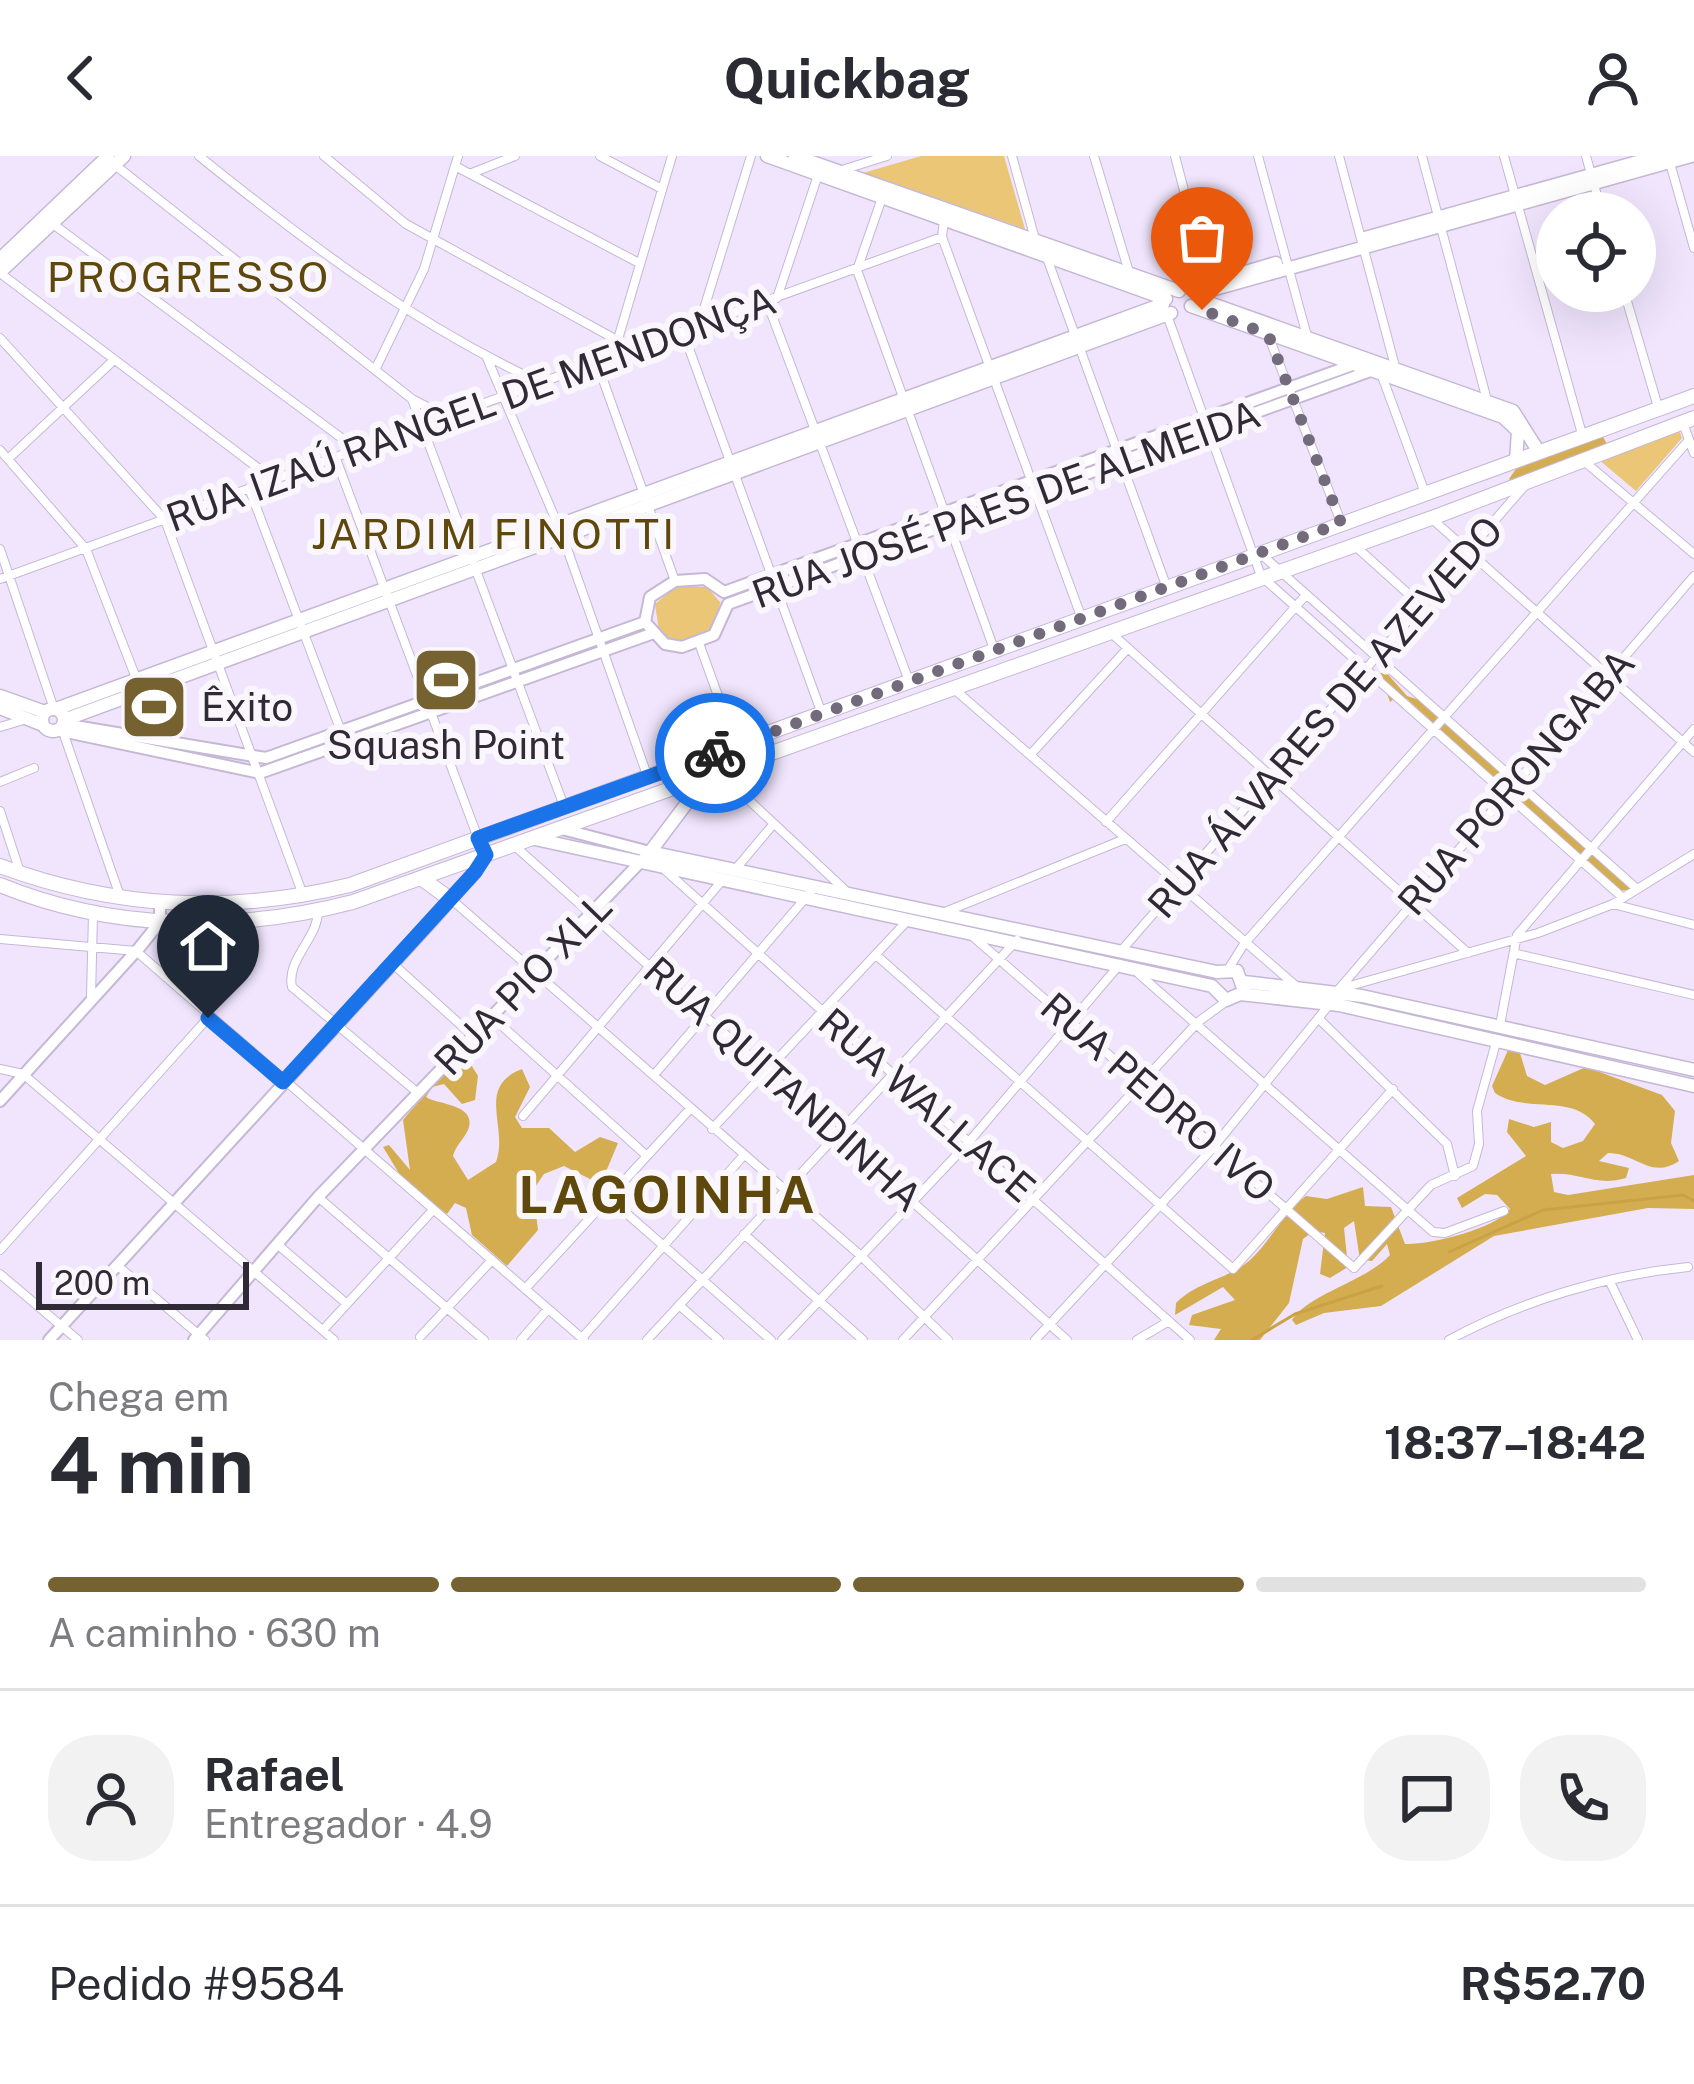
<!DOCTYPE html>
<html lang="pt">
<meta charset="utf-8">
<style>
:root{--surface:#fff;--page:#f2f2f3;--text:#2b2b33;--muted:#7c7c81;--line:#e1e1e2;--accent:#766130}
body{margin:0;font-family:"Public Sans",sans-serif;background:var(--page);color:var(--text);height:100vh;display:flex;flex-direction:column;font-size:45px;white-space:nowrap}
*{box-sizing:border-box;margin:0}
p{font-size:39px;color:var(--muted)}
.icon{flex:none;width:66px;height:66px;fill:none;stroke:currentColor;stroke-width:2;stroke-linecap:round;stroke-linejoin:round}
.map{position:relative;height:1184px;overflow:hidden}
.details{display:flex;flex-direction:column;background:var(--surface);flex:1}
.details>*{flex:none}
.fabs{position:absolute;left:1536px;top:36px;display:grid;gap:24px}
.fabs a{display:grid;place-items:center;width:120px;height:120px;border-radius:50%;background:var(--surface);box-shadow:0 12px 48px #0002;font-size:60px}
.scale{position:absolute;left:36px;bottom:30px;width:213px;box-sizing:border-box;padding-left:12px;border:6px solid #2f2a35;border-top:0;font-size:33px;line-height:42px;white-space:nowrap;color:#2f2a35;-webkit-text-stroke:9px #f9f6fc;paint-order:stroke}
.pin{position:absolute;display:grid;place-items:center;width:102px;height:102px;color:#fff;margin:-123px -51px;border-radius:50% 50% 50% 0;rotate:-45deg;box-shadow:0 0 12px #0007}
.pin .icon{rotate:45deg}
.courier{position:absolute;display:grid;place-items:center;width:120px;height:120px;margin:-60px;border:9px solid #1a73e8;border-radius:50%;background:#fff;color:#222;box-shadow:0 3px 15px #0007}
.headline em{font-style:normal;font-weight:700}
.headline div{display:flex;flex-direction:column-reverse}
.headline{display:flex;align-items:center;justify-content:space-between;height:204px;padding:0 48px}
h1{font-size:78px;font-weight:700;line-height:90px}
.bar{display:grid;grid-template-columns:repeat(4,1fr);gap:18px 12px;align-content:center;height:144px;padding:0 48px}
.bar i{height:15px;border-radius:9px;background:var(--line)}
.bar .selected{background:var(--accent)}
.bar p{grid-column:span 4}
.line{display:flex;align-items:center;gap:30px;padding:0 48px;border-top:3px solid var(--line)}
.line div{flex:1}
.round{display:grid;place-items:center;flex:none;width:126px;height:126px;border-radius:48px;background:var(--page)}
header{display:flex;justify-content:space-between;align-items:center;height:156px;padding:0 48px;background:var(--surface);font-size:54px;font-weight:700}
.map>svg:first-child{display:block}
.green{fill:#eac676}
.forest{fill:#d4ad51}
.lines{fill:none;stroke-linecap:round;stroke-linejoin:round}
.stream{stroke:#c9a245;stroke-width:3}
.minor-casing{stroke:#c5b8d5;stroke-width:10}
.tertiary-casing{stroke:#c5b8d5;stroke-width:14}
.secondary-casing{stroke:#c5b8d5;stroke-width:15}
.primary-casing{stroke:#c5b8d5;stroke-width:16}
.minor{stroke:#fff;stroke-width:8}
.tertiary{stroke:#fff;stroke-width:10}
.secondary{stroke:#fff;stroke-width:12}
.primary{stroke:#fff;stroke-width:14}
.done{stroke:#736b7b;stroke-width:12;stroke-dasharray:0 21.6}
.route{stroke:#1a73e8;stroke-width:15}
.labels{text-anchor:middle;stroke-width:12;stroke-linejoin:round;paint-order:stroke}
.street-label{font-size:39px;fill:#2f2a35;stroke:#f9f6fc}
.poi-label{font-size:39px;fill:#2f2a35;stroke:#f9f6fc;text-anchor:start}
.neighbourhood-label{font-size:42px;letter-spacing:3px;fill:#5f480b;stroke:#f9f6fc}
.district-label{font-size:51px;font-weight:bold;letter-spacing:3px;fill:#5f480b;stroke:#f9f6fc}
</style>
<header><svg class="icon" aria-label="back" viewBox="0 0 24 24"><path d="M15 5l-7 7 7 7"/></svg>Quickbag<svg class="icon" aria-label="person" viewBox="0 0 24 24"><circle cx="12" cy="8" r="4"/><path d="M4 21q1-7 8-7t8 7"/></svg></header>
<div class="map">
<svg width="1694" height="1184" viewBox="0 0 1694 1184">
<rect width="100%" height="100%" fill="#f0e5fd"/>
<!-- green -->
<path class="green" d="M921,0H1004L1025,73L863,17Z
M1679,274L1682,282L1636,335L1598,303Z
M677,430L707,431L720,446C718,475 700,485 672,484L659,475L655,448Z"/>
<!-- forest -->
<path class="forest" d="M1601,277L1609,292L1513,327L1509,323L1518,310Z
M1384,514L1407,540L1423,545L1632,733L1620,735L1600,719L1407,543L1399,539L1390,546L1380,518Z
M1509,892L1520,897L1527,920L1545,929L1586,911L1662,939L1675,955L1671,987L1679,1005C1650,1024 1637,997 1608,997L1599,1005L1629,1012L1626,1022C1596,1031 1580,1016 1551,1018L1554,1036L1568,1039L1694,1019V1053L1648,1052L1494,1080L1381,1150L1324,1157L1296,1169L1292,1164C1308,1138 1365,1126 1390,1099L1387,1088L1372,1105L1360,1104L1354,1065L1344,1072L1348,1111L1330,1122L1320,1118L1325,1077L1314,1075L1303,1083L1289,1147L1260,1184H1214L1221,1173L1189,1169L1192,1159L1235,1144L1223,1131L1175,1159L1176,1147C1198,1125 1226,1124 1249,1105C1271,1086 1282,1057 1306,1040L1327,1043L1363,1031L1365,1050L1391,1051L1405,1088C1430,1089 1495,1073 1510,1053L1497,1039L1485,1038L1462,1052L1457,1042L1526,1000L1507,976L1509,963L1534,971L1551,966V986L1563,992L1583,985L1595,968C1572,937 1525,958 1495,937L1492,930Z
M460,902H467L478,920L475,944L462,948L444,928L432,931L426,941C438,949 478,948 468,974C464,983 456,989 453,1000L468,1024L496,1006C509,971 475,931 522,913L530,931L515,961L522,972H549L575,996L600,981L618,987L605,1018L594,1025L564,1010L544,1018L533,1034L538,1074L507,1110L472,1079L466,1052L455,1047L447,1058L403,1024L383,991L389,989L410,1014L403,964L454,904Z"/>
<g class="lines">
<!-- stream -->
<path class="stream" d="M1449,1096L1543,1054L1683,1039L1694,1045
M1252,1184L1295,1158L1382,1130"/>
<!-- minor casing -->
<g class="minor-casing">
<path id="minor" d="M199,0C308,88 414,168 541,227
M324,0L406,68L615,183
M600,0L662,33
M1012,0L1035,83
M1094,0L1129,116
M1175,0L1208,126
M1258,0L1307,180
M1339,0L1396,214
M1422,0L1488,248
M1504,0L1582,278
M1586,0L1602,57
M1668,0L1694,92
M115,9L412,243L445,260
M455,10L639,107
M842,14L887,0
M472,17L515,0
M883,39L857,114L994,493
M944,64L942,81L1082,463
M53,68L359,295
M1047,102L1167,432
M0,117L274,324
M1624,135L1658,251
M777,142L818,19
M767,146L909,525
M1167,159L1261,420L1622,741
M699,169L751,0
M683,176L822,558
M1268,179L1341,366
M0,182L165,364L303,739
M613,200L672,0
M487,202L563,381L647,619
M597,207L675,425
M376,212L424,113L458,0
M1382,220L1425,337
M412,243L564,650
M1683,267L1694,297
M0,294L86,393L136,522
M8,303L114,204
M336,303L478,682
M1585,306L1694,398
M249,332L342,578
M1431,362L1694,596
M1353,388L1423,451
M0,393L54,553
M1261,398L1636,732
M0,423L942,81
M1110,476L1468,797
M699,487L735,587
M954,533L1296,830
M0,571L27,563
M63,576L121,743
M1030,599L1128,492
M721,618L845,734
M0,626L34,612
M0,655L20,716
M1106,666L1305,440
M516,691L1067,1184
M666,715L1190,1184
M734,715L771,671
M452,744L860,1099L948,1184
M1613,748L1694,769
M318,756C317,783 286,804 292,831L418,937
M945,756L1125,683
M971,779L1354,1112L1431,1029L1473,1010L1479,988L1477,955L1497,883
M0,783L136,795L584,1184
M1121,795L1528,326
M1517,798L1694,839
M876,799L1233,1113L1393,933
M392,807L473,880
M1229,812L1244,788L1689,284
M1139,818L1433,1076L1445,1077L1504,1055
M1339,833L1694,420
M1339,833L1538,777L1613,748L1694,698
M91,841L93,758
M492,861L647,1000
M1318,862L1447,988L1455,1020
M1500,869L1517,779L1694,573
M0,913L23,918L334,1184
M654,919L814,732
M523,960L720,727
M712,973L908,764
M318,1041L484,1184
M609,1042L771,1184
M744,1078L863,1184
M277,1088L347,1148
M0,1094L208,862
M118,1110L205,1184
M0,1118L78,1184
M1610,1126L1638,1184
M525,1133L690,953
M679,1149L719,1184
M323,1174L433,1054
M420,1181L492,1104
M582,1182L744,999
M521,1184L548,1153
M647,1184L1017,784
M782,1184L968,987L1120,808
M903,1184L1198,866L1228,844
M1035,1184L1212,993L1329,849
M1137,1184L1169,1165
M1449,1184C1521,1145 1607,1119 1688,1111"/>
</g>
<!-- tertiary casing -->
<g class="tertiary-casing">
<path id="tertiary" d="M724,436L1358,207
M724,436L705,423L675,425L650,441L645,466L665,488L682,491L714,479L728,448
M728,448L1373,214
M63,568L266,602L645,466
M57,574L260,617L651,478
M0,945L139,792L160,766V748
M49,1184L433,764L475,716L484,696
M194,1184L318,1041L650,696L562,673"/>
</g>
<!-- secondary casing -->
<g class="secondary-casing">
<path id="secondary" d="M767,0L1166,143
M795,0L1179,135
M1365,82L1659,0
M0,103L108,0
M0,116L124,0
M1191,132L1276,107
M1197,138L1691,0
M1198,143L1513,255L1539,296
M1191,150L1503,261L1518,275L1516,305
M0,540L45,556
M0,552L43,569
M56,553L1163,148
M42 564a11 11 0 1 1 22 0a11 11 0 1 1-22 0Z
M64,564L1171,157
M694,604L705,623L650,696L1217,816
M535,683L1212,830
M1217,816L1237,815L1243,832
M1244,826L1362,840L1694,914
M1212,830L1226,844L1240,838L1339,849L1694,930"/>
</g>
<!-- primary casing -->
<g class="primary-casing">
<path id="primary" d="M0,710C116,753 230,758 350,729L1694,240
M421,722L450,743
M0,729C112,775 237,776 353,746L1440,359L1694,262"/>
</g>
<!-- minor -->
<use href="#minor" class="minor"/>
<!-- tertiary -->
<use href="#tertiary" class="tertiary"/>
<!-- secondary -->
<use href="#secondary" class="secondary"/>
<!-- primary -->
<use href="#primary" class="primary"/>
</g>
<g class="lines">
<!-- done -->
<path class="done" d="M715,597L1341,367L1268,178L1202,154"/>
<!-- route -->
<path class="route" d="M208,862L283,926L475,716L486,699L478,682L715,597"/>
</g>
<!-- icons -->
<defs>
<g id="stadium-square" transform="scale(3.45)"><rect x="-9" y="-9" width="18" height="18" rx="4" fill="#766130" stroke="#f9f6fc"/><path d="M0-5a6.5 5 0 1 0 0 10a6.5 5 0 1 0 0-10ZM-3.5-1.8h7v3.6h-7Z" fill="#fff"/></g>
</defs>
<g fill-rule="evenodd">
<use href="#stadium-square" x="446" y="524"/>
<use href="#stadium-square" x="154" y="551"/>
</g>
<g class="labels">
<!-- street labels -->
<g class="street-label">
<text transform="translate(471 253) rotate(-20)" y="14">RUA IZAÚ RANGEL DE MENDONÇA</text>
<text transform="translate(1006 348) rotate(-20)" y="14">RUA JOSÉ PAES DE ALMEIDA</text>
<text transform="translate(1325 561) rotate(-49)" y="14">RUA ÁLVARES DE AZEVEDO</text>
<text transform="translate(1516 626) rotate(-49)" y="14">RUA PORONGABA</text>
<text transform="translate(523 828) rotate(-46)" y="14">RUA PIO XLL</text>
<text transform="translate(783 928) rotate(42)" y="14">RUA QUITANDINHA</text>
<text transform="translate(1158 941) rotate(41)" y="14">RUA PEDRO IVO</text>
<text transform="translate(927 949) rotate(41)" y="14">RUA WALLACE</text>
</g>
<!-- poi labels -->
<g class="poi-label">
<text x="201" y="565">Êxito</text>
<text x="446" y="603" text-anchor="middle">Squash Point</text>
</g>
<!-- neighbourhood labels -->
<g class="neighbourhood-label">
<text x="189" y="136">PROGRESSO</text>
<text x="494" y="393">JARDIM FINOTTI</text>
</g>
<!-- district labels -->
<g class="district-label">
<text x="668" y="1057">LAGOINHA</text>
</g>
</g>
</svg>
<div class="fabs">
<a><svg class="icon" aria-label="locate" viewBox="0 0 24 24"><circle cx="12" cy="12" r="6"/><path d="M12 2v4M12 18v4M2 12h4M18 12h4"/></svg></a>
</div>
<div class="scale">200 m</div>
<div class="pin" style="left:1202px;top:154px;background:#ea580c"><svg class="icon" aria-label="bag" viewBox="0 0 24 24"><path d="M5 8h14l-1 12H6zM9 8a3 3 0 0 1 6 0"/></svg></div>
<div class="pin" style="left:208px;top:862px;background:#1f2937"><svg class="icon" aria-label="home" viewBox="0 0 24 24"><path d="M3 11l9-7 9 7M6 9v11h12V9"/></svg></div>
<div class="courier" style="left:715px;top:597px"><svg class="icon" aria-label="bike" viewBox="0 0 24 24"><circle cx="6" cy="16" r="4"/><circle cx="18" cy="16" r="4"/><path d="M6 16l4-8h5l3 8M10 8l3 8H6M13 5h3"/></svg></div>
</div>
<section class="details">
<div class="headline"><div><h1>4 min</h1><p>Chega em</p></div><em>18:37–18:42</em></div>
<div class="bar"><i class="selected"></i><i class="selected"></i><i class="selected"></i><i></i><p>A caminho · 630 m</p></div>
<div class="line" style="height:216px"><a class="round"><svg class="icon" aria-label="person" viewBox="0 0 24 24"><circle cx="12" cy="8" r="4"/><path d="M4 21q1-7 8-7t8 7"/></svg></a><div><b>Rafael</b><p>Entregador · 4.9</p></div><a class="round"><svg class="icon" aria-label="chat" viewBox="0 0 24 24"><path d="M4 5h16v11H9l-5 4z"/></svg></a><a class="round"><svg class="icon" aria-label="phone" viewBox="0 0 24 24"><path d="M5 4h4l2 5-3 2q2 4 5 5l2-3 5 2v4C11 20 4 13 5 4z"/></svg></a></div>
<div class="line" style="height:156px"><div>Pedido #9584</div><b>R$52.70</b></div>
</section>
